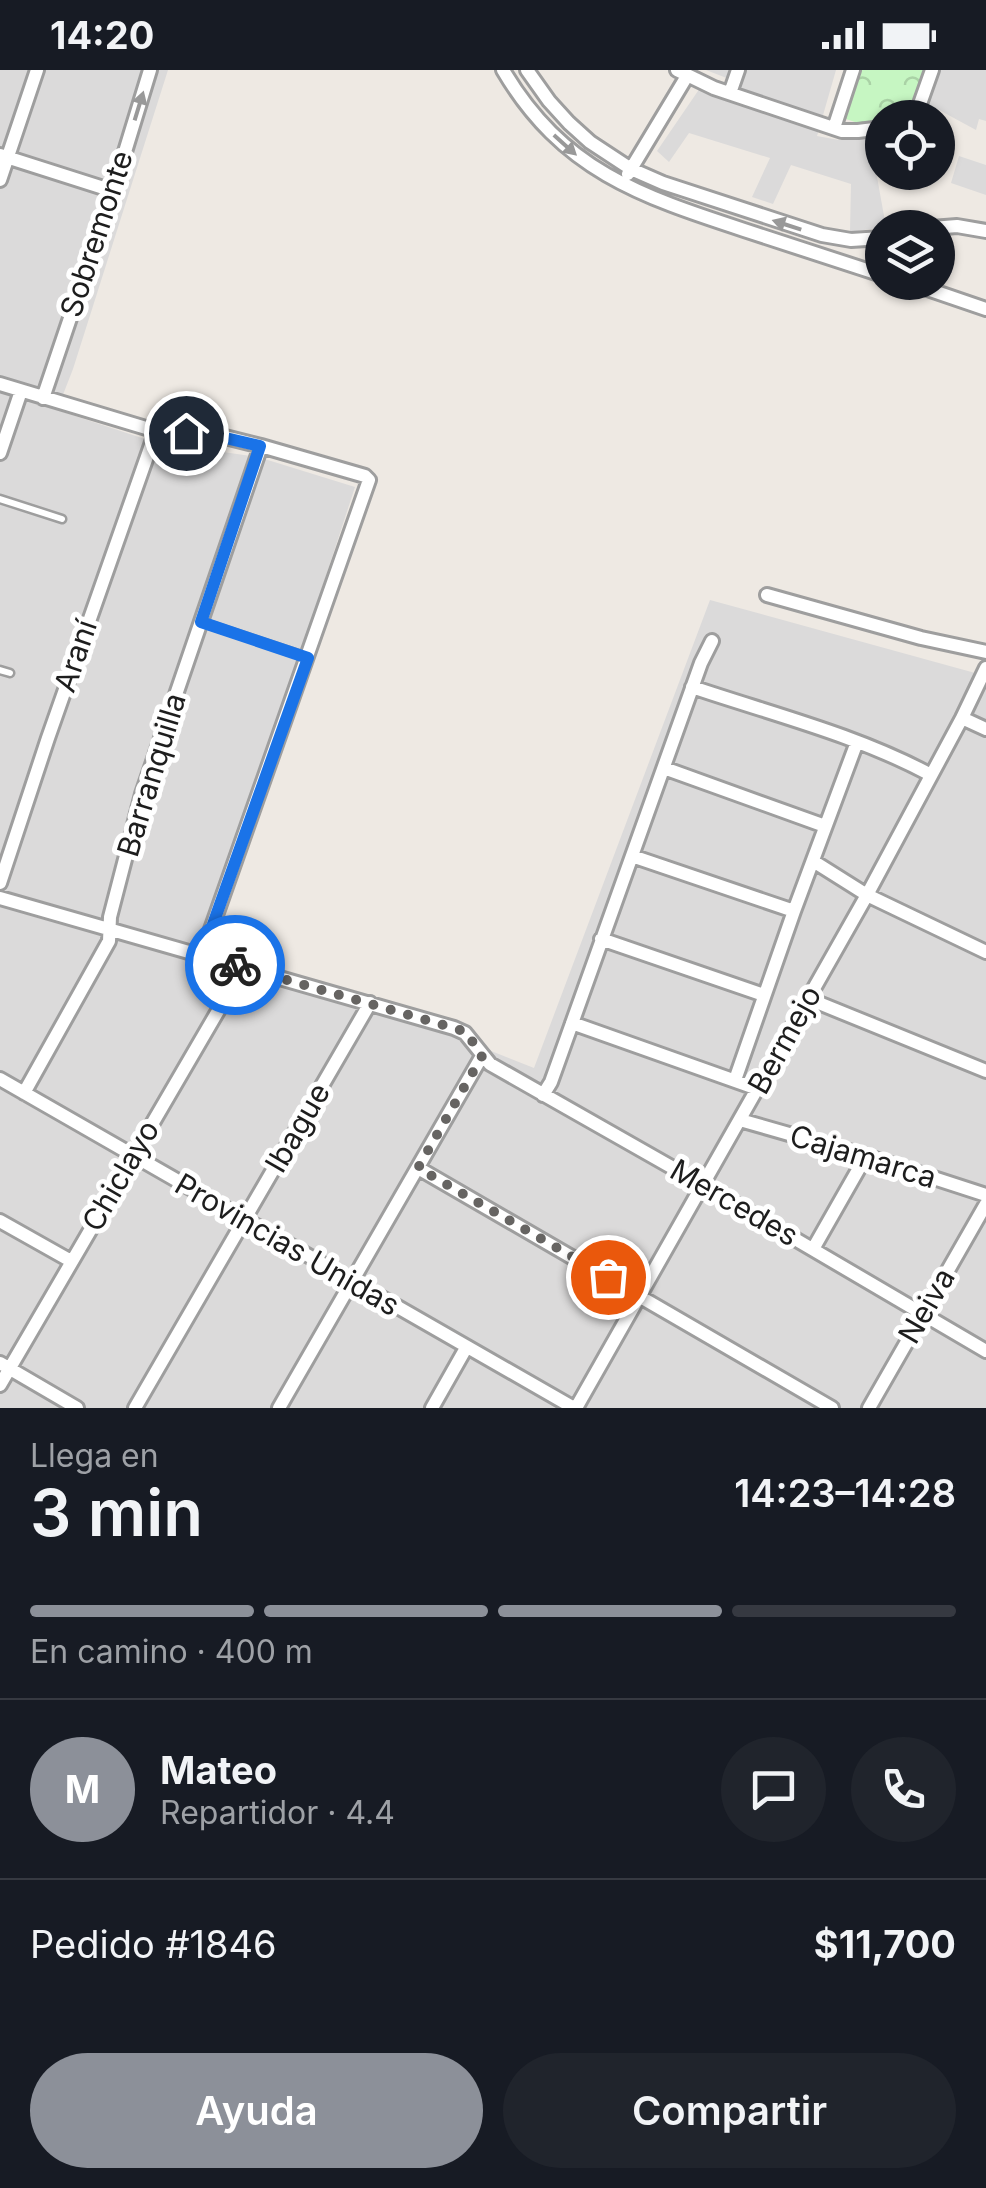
<!DOCTYPE html>
<html lang="es">
<meta charset="utf-8">
<style>
:root{--surface:#171b24;--page:#20242c;--text:#f1f3f6;--muted:#9ea1a6;--line:#363941;--accent:#8c9099}
body{margin:0;font-family:Inter,sans-serif;background:var(--page);color:var(--text);height:100vh;display:flex;flex-direction:column;font-size:38px;white-space:nowrap}
*{box-sizing:border-box;margin:0}
p{font-size:32px;color:var(--muted)}
.icon{flex:none;width:55px;height:55px;fill:none;stroke:currentColor;stroke-width:2;stroke-linecap:round;stroke-linejoin:round}
.map{position:relative;height:1338px;overflow:hidden}
.sheet{display:flex;flex-direction:column;background:var(--surface);flex:1}
.sheet>*{flex:none}
.fabs{position:absolute;left:865px;top:30px;display:grid;gap:20px}
.fabs a{display:grid;place-items:center;width:90px;height:90px;border-radius:50%;background:var(--surface);box-shadow:0 2px 8px #0004;font-size:50px}
.pin{position:absolute;display:grid;place-items:center;width:85px;height:85px;color:#fff;margin:-42px;border:5px solid #fff;border-radius:50%;box-shadow:0 2px 10px #0007}
.courier{position:absolute;display:grid;place-items:center;width:100px;height:100px;margin:-50px;border:8px solid #1a73e8;border-radius:50%;background:#fff;color:#222;box-shadow:0 2px 12px #0007}
.headline em{font-style:normal;font-weight:600}
.headline div{display:flex;flex-direction:column-reverse}
.headline{display:flex;align-items:center;justify-content:space-between;height:170px;padding:0 30px}
h1{font-size:65px;font-weight:600;line-height:75px}
.bar{display:grid;grid-template-columns:repeat(4,1fr);gap:15px 10px;align-content:center;height:120px;padding:0 30px}
.bar i{height:12px;border-radius:8px;background:var(--line)}
.bar .on{background:var(--accent)}
.bar p{grid-column:span 4}
.line{display:flex;align-items:center;gap:25px;padding:0 30px;border-top:2px solid var(--line)}
.line div{flex:1}
.round{display:grid;place-items:center;flex:none;width:105px;height:105px;border-radius:52px;background:var(--page)}
.action{display:flex;gap:20px;margin-top:auto;padding:20px 30px}
.action a{flex:1;height:115px;border-radius:60px;background:var(--accent);color:#fff;font-size:40px;font-weight:600;line-height:115px;text-align:center}
.action a+a{background:var(--page);color:var(--text)}
.status{display:flex;justify-content:space-between;align-items:center;height:70px;padding:0 50px;background:var(--surface);direction:ltr}
.status svg{height:28px;fill:currentColor}
.map>svg:first-child{display:block}
.residential{fill:#dbdada}
.park{fill:url(#park-crowns)}
.lines{fill:none;stroke-linecap:round;stroke-linejoin:round}
.service-casing{stroke:#9e9e9e;stroke-width:11}
.minor-casing{stroke:#9e9e9e;stroke-width:18}
.service{stroke:#fff;stroke-width:6}
.minor{stroke:#fff;stroke-width:12}
.oneway{fill:#999}
.done{stroke:#666462;stroke-width:10;stroke-dasharray:0 18}
.route{stroke:#1a73e8;stroke-width:12}
.labels{text-anchor:middle;stroke-width:10;stroke-linejoin:round;paint-order:stroke}
.street-label{font-size:30px;fill:#1d1d1d;stroke:#fff}
</style>
<div class="status"><b>14:20</b><svg viewBox="0 0 49 12"><path d="M0 12V9h3v3zM5 12V6h3v6zM10 12V3h3v9zM15 12V0h3v12zM26 1h20v11H26zM47 4h2v5h-2z"/></svg></div>
<div class="map">
<svg width="986" height="1338" viewBox="0 0 986 1338">
<defs>
<pattern id="park-crowns" width="20" height="18" patternUnits="userSpaceOnUse" patternTransform="scale(2.5)"><rect width="20" height="18" fill="#c6f6c2"/><path d="M2 6a3 3 0 1 1 6 0M12 15a3 3 0 1 1 6 0" fill="none" stroke="#aad2a6"/></pattern>
</defs>
<rect width="100%" height="100%" fill="#eee9e3"/>
<!-- residential -->
<path class="residential" d="M0,0H168L73,299L57,340L154,372L258,387L355,417L202,885L370,933L534,998L710,530L986,606V1338H0Z
M706,0H836L817,66L839,70L870,68L886,157L850,162L851,114L791,95L773,134L752,127L770,88L689,63L669,92L657,81L700,18L732,33L742,14Z
M939,0H986V51L979,49L976,60L928,34Z
M959,86L986,95V125L951,113Z"/>
<!-- park -->
<path class="park" d="M858,0H926L911,44L907,47L882,48V50L858,53L846,49L844,46Z"/>
<g class="lines">
<!-- service casing -->
<g class="service-casing">
<path id="service" d="M0,429L62,449
M201,552L307,587
M0,600L10,603"/>
</g>
<!-- minor casing -->
<g class="minor-casing">
<path id="minor" d="M503,0C562,100 640,126 744,160C790,175 836,190 882,205
M527,0L549,31L569,53L590,72L631,99L663,113L822,165L851,170L882,168
M677,0L714,18L842,61H858L882,58
M730,23L738,0
M915,48L932,0
M834,58L853,0
M0,85L113,121
M628,104L687,6
M0,110L37,0
M932,158L957,156L986,161
M907,212L986,239
M0,314L156,361L217,365L261,376L365,406L369,410L202,885
M43,328L113,121L150,0
M0,383L21,321
M767,525L921,568L986,582
M692,617C772,644 857,665 931,705
M962,648L986,659
M664,698L825,756
M632,786L794,841
M813,791L867,825L986,882
M0,813L48,668L156,361
M0,828L454,958L465,963L490,994L703,1115L986,1281
M601,869L764,925
M809,929L986,1001
M572,953L758,1019
M0,1009L574,1338
M735,1010L794,841L857,672
M24,1023L109,871L110,847L142,724L261,376
M543,1025L551,1012L701,593L712,571
M740,1050L866,1086L986,1125
M418,1098L832,1338
M0,1151L71,1191
M813,1179L866,1086
M0,1293L77,1338
M0,1315L243,898
M135,1338L370,933
M279,1338L482,986
M432,1338L466,1278
M576,1338L867,825L962,648L986,598
M869,1338L986,1134"/>
</g>
<!-- service -->
<use href="#service" class="service"/>
<!-- minor -->
<use href="#minor" class="minor"/>
</g>
<!-- one-way arrows -->
<defs><path id="oneway-solid" d="M-6-.8H1V-3.2L6.5 0L1 3.2V.8H-6Z" transform="scale(2.5)"/></defs>
<g class="oneway">
<use href="#oneway-solid" transform="translate(139 36) rotate(-73)"/>
<use href="#oneway-solid" transform="translate(565 75) rotate(42)"/>
<use href="#oneway-solid" transform="translate(787 155) rotate(-162)"/>
</g>
<g class="lines">
<!-- done -->
<path class="done" d="M235,895L454,958L466,962L482,986L418,1098L608,1207"/>
<!-- route -->
<path class="route" d="M186,363L217,366L260,376L201,552L308,588L202,885L235,895"/>
</g>
<g class="labels">
<!-- street labels -->
<g class="street-label">
<text transform="translate(97 164) rotate(-72)" y="10">Sobremonte</text>
<text transform="translate(76 586) rotate(-71)" y="10">Araní</text>
<text transform="translate(152 705) rotate(-73)" y="10">Barranquilla</text>
<text transform="translate(785 970) rotate(-61)" y="10">Bermejo</text>
<text transform="translate(298 1058) rotate(-60)" y="10">Ibague</text>
<text transform="translate(863 1087) rotate(17)" y="10">Cajamarca</text>
<text transform="translate(121 1106) rotate(-60)" y="10">Chiclayo</text>
<text transform="translate(734 1133) rotate(30)" y="10">Mercedes</text>
<text transform="translate(287 1175) rotate(30)" y="10">Provincias Unidas</text>
<text transform="translate(927 1236) rotate(-60)" y="10">Neiva</text>
</g>
</g>
</svg>
<div class="fabs">
<a><svg class="icon" aria-label="locate" viewBox="0 0 24 24"><circle cx="12" cy="12" r="6"/><path d="M12 2v4M12 18v4M2 12h4M18 12h4"/></svg></a>
<a><svg class="icon" aria-label="layers" viewBox="0 0 24 24"><path d="M12 4l9 5-9 5-9-5zM3 14l9 5 9-5"/></svg></a>
</div>
<div class="pin" style="left:608px;top:1207px;background:#ea580c"><svg class="icon" aria-label="bag" viewBox="0 0 24 24"><path d="M5 8h14l-1 12H6zM9 8a3 3 0 0 1 6 0"/></svg></div>
<div class="pin" style="left:186px;top:363px;background:#1f2937"><svg class="icon" aria-label="home" viewBox="0 0 24 24"><path d="M3 11l9-7 9 7M6 9v11h12V9"/></svg></div>
<div class="courier" style="left:235px;top:895px"><svg class="icon" aria-label="bike" viewBox="0 0 24 24"><circle cx="6" cy="16" r="4"/><circle cx="18" cy="16" r="4"/><path d="M6 16l4-8h5l3 8M10 8l3 8H6M13 5h3"/></svg></div>
</div>
<section class="sheet">
<div class="headline"><div><h1>3 min</h1><p>Llega en</p></div><em>14:23–14:28</em></div>
<div class="bar"><i class="on"></i><i class="on"></i><i class="on"></i><i></i><p>En camino · 400 m</p></div>
<div class="line" style="height:180px"><b class="round" style="background:var(--accent);color:#fff">M</b><div><b>Mateo</b><p>Repartidor · 4.4</p></div><a class="round"><svg class="icon" aria-label="chat" viewBox="0 0 24 24"><path d="M4 5h16v11H9l-5 4z"/></svg></a><a class="round"><svg class="icon" aria-label="phone" viewBox="0 0 24 24"><path d="M5 4h4l2 5-3 2q2 4 5 5l2-3 5 2v4C11 20 4 13 5 4z"/></svg></a></div>
<div class="line" style="height:130px"><div>Pedido #1846</div><b>$11,700</b></div>
<div class="action"><a>Ayuda</a><a>Compartir</a></div>
</section>
